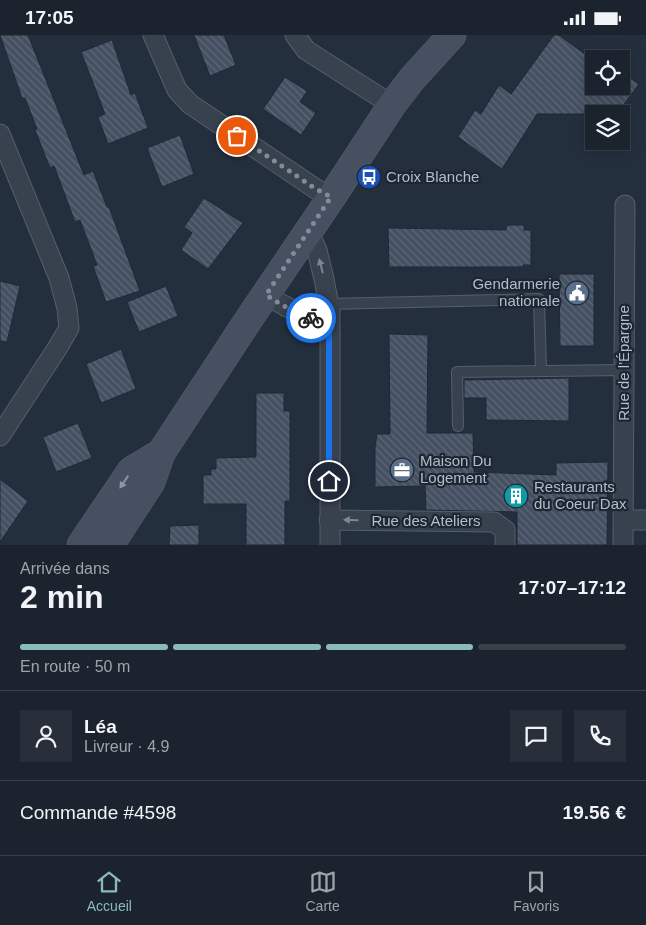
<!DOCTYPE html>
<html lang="fr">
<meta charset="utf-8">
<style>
:root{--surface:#1b232e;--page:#282f3a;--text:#f1f3f6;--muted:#a0a4aa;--line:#39404a;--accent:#8bbbb9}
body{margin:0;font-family:Arial,sans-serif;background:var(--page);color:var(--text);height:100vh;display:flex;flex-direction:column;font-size:19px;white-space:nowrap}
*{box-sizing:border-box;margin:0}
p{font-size:16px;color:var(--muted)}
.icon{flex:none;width:28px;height:28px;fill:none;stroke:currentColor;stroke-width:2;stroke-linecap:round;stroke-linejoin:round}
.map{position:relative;height:510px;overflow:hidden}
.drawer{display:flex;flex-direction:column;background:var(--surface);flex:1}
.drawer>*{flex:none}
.tools{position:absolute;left:585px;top:15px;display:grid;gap:10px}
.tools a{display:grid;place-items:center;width:45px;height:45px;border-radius:0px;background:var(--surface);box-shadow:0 2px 12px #0003,0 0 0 1px var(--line);font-size:25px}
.pin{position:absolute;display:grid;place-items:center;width:42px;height:42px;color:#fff;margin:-21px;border:2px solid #fff;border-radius:50%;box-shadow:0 1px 5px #0007}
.courier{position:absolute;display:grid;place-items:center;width:50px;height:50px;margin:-25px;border:4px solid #1a73e8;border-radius:50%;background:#fff;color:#222;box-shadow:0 1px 6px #0007}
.head em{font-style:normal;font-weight:700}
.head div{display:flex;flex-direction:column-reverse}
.head{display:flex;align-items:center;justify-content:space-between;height:85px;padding:0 20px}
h1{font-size:32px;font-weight:700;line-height:38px}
.bar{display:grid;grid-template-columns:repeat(4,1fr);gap:8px 5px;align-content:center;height:60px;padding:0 20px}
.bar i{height:6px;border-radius:4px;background:var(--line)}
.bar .selected{background:var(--accent)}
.bar p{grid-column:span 4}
.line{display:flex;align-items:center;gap:12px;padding:0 20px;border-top:1px solid var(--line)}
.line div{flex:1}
.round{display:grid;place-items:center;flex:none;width:52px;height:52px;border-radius:0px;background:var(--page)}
.status{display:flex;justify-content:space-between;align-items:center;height:35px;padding:0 25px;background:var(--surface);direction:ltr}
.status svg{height:14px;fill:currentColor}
.tabs{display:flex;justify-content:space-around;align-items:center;height:70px;border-top:1px solid var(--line);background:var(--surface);font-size:14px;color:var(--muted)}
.tabs a{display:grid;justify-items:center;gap:2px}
.tabs .selected{color:var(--accent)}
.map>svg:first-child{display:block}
.building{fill:url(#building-back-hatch);stroke:#1f2835}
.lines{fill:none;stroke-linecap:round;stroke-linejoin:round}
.service-casing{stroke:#565f6c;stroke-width:12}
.minor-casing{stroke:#565f6c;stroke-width:21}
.secondary-casing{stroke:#565f6c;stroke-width:29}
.service{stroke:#38414e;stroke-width:10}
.minor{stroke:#38414e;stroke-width:19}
.secondary{stroke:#465061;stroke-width:28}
.oneway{fill:#7c8592}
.oneway2{fill:#8e96a5}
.done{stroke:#828b98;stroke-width:5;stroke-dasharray:0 9}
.route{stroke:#1a73e8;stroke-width:6}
.labels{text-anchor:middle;stroke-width:4.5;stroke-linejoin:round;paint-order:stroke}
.poi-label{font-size:15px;fill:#b4bcc9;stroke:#1d2633;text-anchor:start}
.street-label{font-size:15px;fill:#b4bcc9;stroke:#1d2633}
</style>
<div class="status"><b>17:05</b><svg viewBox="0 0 49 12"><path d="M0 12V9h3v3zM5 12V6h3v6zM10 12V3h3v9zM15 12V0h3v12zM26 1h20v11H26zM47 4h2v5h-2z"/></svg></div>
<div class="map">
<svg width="646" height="510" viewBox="0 0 646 510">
<defs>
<pattern id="building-back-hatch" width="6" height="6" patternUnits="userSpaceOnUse" patternTransform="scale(1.25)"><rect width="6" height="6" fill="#455162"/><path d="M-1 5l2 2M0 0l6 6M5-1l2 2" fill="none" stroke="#5d6877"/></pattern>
</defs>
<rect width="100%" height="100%" fill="#242f3e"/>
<!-- building -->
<path class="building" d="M0,0H28L84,140L93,136L107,172H109L140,256L106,267L93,231L97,230L80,185L75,187L54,131L50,133L35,95L37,94L25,63H22Z
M194,0H224L236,30L210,41Z
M554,0H559L590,23L595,17L604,24H594V51H621V36L639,49L617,79H537L502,134L458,102L475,75L481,79L499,50L511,59Z
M112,5L131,60L135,58L148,93L108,109L98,82L105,79L81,17Z
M285,42L307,56L300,67L316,78L301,100L263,74Z
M180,100L194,139L162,152L147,113Z
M204,163L243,188L208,234L181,215L192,198L184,192Z
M507,190H524V195H531V230H523V232H389L388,193L506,195Z
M559,239H594V311H560Z
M0,246L20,251L7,307L0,306Z
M166,251L178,281L139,297L127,267Z
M389,299L428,300L427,398H473L474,437L556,440V428L608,427L607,510H517V477L426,475L425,451L375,452V413L377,399H390Z
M121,314L136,354L101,368L86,329Z
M569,343V386L486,385V363H464V345Z
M256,358H284V376H290V466H285V510H246V469H203V440H211V434H216V423L256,422Z
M78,388L92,423L56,437L43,402Z
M0,444L28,466L0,507Z
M199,490V510H169L170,491Z"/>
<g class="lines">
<!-- service casing -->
<g class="service-casing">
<path id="service" d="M328,269L539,264L541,335
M458,391L457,337L624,335"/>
</g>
<!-- minor casing -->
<g class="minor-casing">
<path id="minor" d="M153,0L177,55L190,69L316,154L331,163
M295,0L306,15L392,70
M0,99L59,243L67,273L69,293L58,312L0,401
M308,196L317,215L324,244L330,276V510
M266,260L285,271L312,284L329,297
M329,485L494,487L505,495V510
M623,485H646
M623,510L625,170"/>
</g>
<!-- secondary casing -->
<g class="secondary-casing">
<path id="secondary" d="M81,510L131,436L161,418
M110,510L151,447L161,418L251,281L331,163L392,70L412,44L452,0"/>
</g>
<!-- service -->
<use href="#service" class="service"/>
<!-- minor -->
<use href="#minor" class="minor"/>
<!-- secondary -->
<use href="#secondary" class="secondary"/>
</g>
<!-- one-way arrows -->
<defs><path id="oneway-solid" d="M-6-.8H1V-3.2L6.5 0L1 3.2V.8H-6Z" transform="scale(1.25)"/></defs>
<g class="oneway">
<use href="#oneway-solid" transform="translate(321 231) rotate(-104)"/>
<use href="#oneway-solid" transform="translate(351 485) rotate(-179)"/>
</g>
<use class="oneway2" href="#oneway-solid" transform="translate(124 447) rotate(124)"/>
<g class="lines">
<!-- done -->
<path class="done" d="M237,101L316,154L331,162L266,260L284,271L311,283"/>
<!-- route -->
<path class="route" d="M311,283L329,297V446"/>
</g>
<!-- icons -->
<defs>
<g id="bus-disc" transform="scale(1.25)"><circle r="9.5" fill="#1a4fb4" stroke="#1d2633"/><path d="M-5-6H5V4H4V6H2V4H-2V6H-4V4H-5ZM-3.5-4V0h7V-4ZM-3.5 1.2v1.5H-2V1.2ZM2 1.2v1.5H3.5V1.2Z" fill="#fff"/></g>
<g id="civic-disc" transform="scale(1.25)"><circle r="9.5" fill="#5c6f8a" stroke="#1d2633"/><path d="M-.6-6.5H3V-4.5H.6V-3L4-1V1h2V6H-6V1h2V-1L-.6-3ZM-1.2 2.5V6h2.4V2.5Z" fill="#fff"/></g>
<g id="office-disc" transform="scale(1.25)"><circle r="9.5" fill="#5c6f8a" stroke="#1d2633"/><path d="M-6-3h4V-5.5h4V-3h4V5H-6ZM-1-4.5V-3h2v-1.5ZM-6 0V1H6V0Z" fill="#fff"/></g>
<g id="building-disc" transform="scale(1.25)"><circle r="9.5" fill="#0f9aa8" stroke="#1d2633"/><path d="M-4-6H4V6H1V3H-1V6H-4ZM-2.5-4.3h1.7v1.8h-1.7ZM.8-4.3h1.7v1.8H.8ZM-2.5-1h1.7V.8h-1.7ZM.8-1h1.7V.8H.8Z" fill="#fff"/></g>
</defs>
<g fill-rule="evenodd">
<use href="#bus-disc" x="369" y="142"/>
<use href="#civic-disc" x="577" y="258"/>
<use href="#office-disc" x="402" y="435"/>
<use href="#building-disc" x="516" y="461"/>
</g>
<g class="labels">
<!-- poi labels -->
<g class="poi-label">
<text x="386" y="147">Croix Blanche</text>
<text x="560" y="254" text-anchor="end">Gendarmerie<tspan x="560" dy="17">nationale</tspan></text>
<text x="420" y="431">Maison Du<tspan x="420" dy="17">Logement</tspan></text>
<text x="534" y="457">Restaurants<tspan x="534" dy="17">du Coeur Dax</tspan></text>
</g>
<!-- street labels -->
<g class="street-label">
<text transform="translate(624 328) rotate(-90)" y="5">Rue de l'Épargne</text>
<text x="426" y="491">Rue des Ateliers</text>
</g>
</g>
</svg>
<div class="tools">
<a><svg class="icon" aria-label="locate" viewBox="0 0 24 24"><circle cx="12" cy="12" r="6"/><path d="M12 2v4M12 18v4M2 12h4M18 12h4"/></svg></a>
<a><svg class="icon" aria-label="layers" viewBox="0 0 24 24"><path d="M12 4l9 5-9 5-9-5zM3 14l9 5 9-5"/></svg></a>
</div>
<div class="pin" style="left:237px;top:101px;background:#ea580c"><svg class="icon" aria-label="bag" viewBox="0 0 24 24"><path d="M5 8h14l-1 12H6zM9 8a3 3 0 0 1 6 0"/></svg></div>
<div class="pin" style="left:329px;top:446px;background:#1f2937"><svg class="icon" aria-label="home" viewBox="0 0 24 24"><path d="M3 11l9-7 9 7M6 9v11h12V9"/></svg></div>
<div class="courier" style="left:311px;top:283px"><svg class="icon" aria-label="bike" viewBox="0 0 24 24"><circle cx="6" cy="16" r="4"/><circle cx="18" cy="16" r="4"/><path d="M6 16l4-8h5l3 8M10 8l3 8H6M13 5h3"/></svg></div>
</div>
<section class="drawer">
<div class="head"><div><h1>2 min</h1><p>Arrivée dans</p></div><em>17:07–17:12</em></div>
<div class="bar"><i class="selected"></i><i class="selected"></i><i class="selected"></i><i></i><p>En route · 50 m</p></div>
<div class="line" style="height:90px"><a class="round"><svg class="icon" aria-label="person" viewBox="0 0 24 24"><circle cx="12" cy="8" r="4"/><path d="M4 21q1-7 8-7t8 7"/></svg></a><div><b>Léa</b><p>Livreur · 4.9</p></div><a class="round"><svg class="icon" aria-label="chat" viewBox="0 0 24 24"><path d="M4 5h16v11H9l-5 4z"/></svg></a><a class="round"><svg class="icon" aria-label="phone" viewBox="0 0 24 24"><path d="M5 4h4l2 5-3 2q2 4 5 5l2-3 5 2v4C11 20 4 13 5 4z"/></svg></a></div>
<div class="line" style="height:65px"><div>Commande #4598</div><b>19.56 €</b></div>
</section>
<nav class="tabs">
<a class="selected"><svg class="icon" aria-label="home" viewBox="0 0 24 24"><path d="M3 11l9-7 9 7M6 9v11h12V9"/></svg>Accueil</a>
<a><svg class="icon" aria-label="map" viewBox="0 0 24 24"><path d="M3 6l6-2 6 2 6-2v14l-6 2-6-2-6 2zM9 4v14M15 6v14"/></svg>Carte</a>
<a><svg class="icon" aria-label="saved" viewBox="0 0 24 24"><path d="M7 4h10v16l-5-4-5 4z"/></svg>Favoris</a>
</nav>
